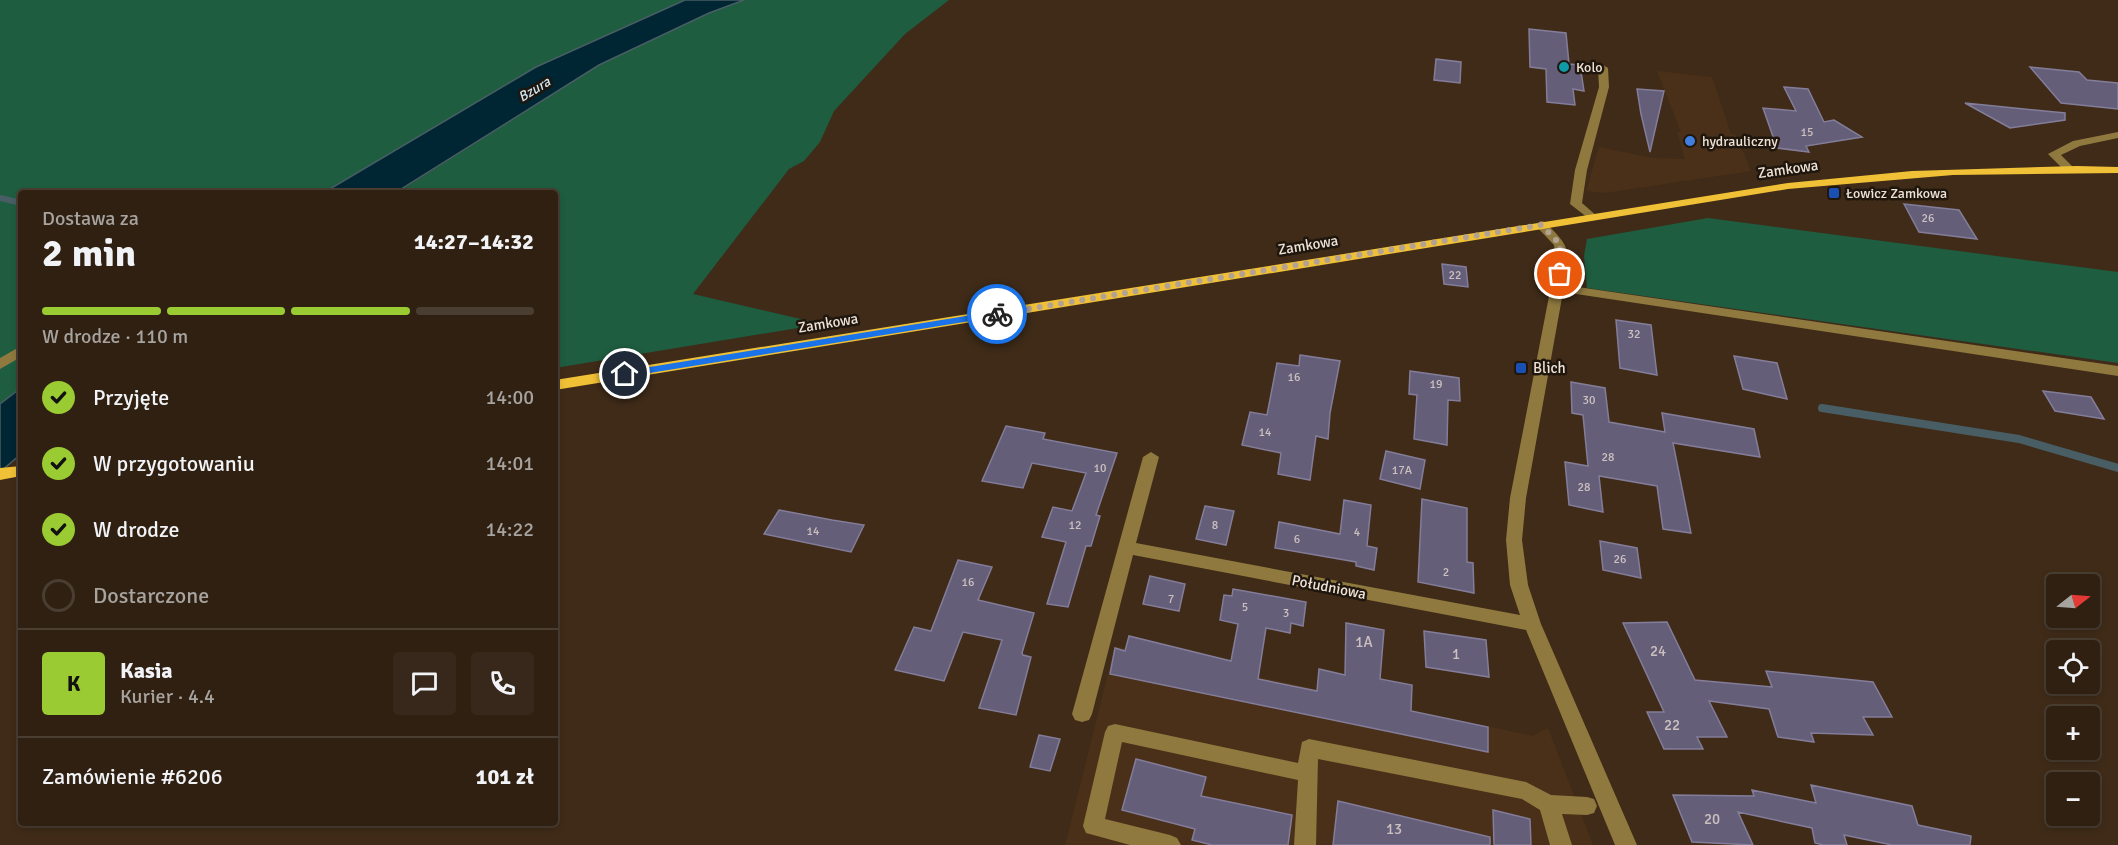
<!DOCTYPE html>
<html lang="pl">
<meta charset="utf-8">
<style>
:root{--surface:#2f2012;--page:#37281b;--text:#f1f3f6;--muted:#a7a39f;--line:#4a3e32;--accent:#9bcb32}
body{margin:0;font-family:Signika,sans-serif;background:var(--page);color:var(--text);height:100vh;display:flex;flex-direction:column;font-size:22px;white-space:nowrap}
*{box-sizing:border-box;margin:0}
p{font-size:20px;color:var(--muted)}
.icon{flex:none;width:33px;height:33px;fill:none;stroke:currentColor;stroke-width:2;stroke-linecap:round;stroke-linejoin:round}
.map{position:relative;flex:1;overflow:hidden}
.details{position:absolute;left:18px;top:190px;width:540px;height:636px;display:flex;flex-direction:column;background:var(--surface);border-radius:6px;box-shadow:0 3px 9px #0003,0 0 0 2px var(--line)}
.details>*{flex:none}
.needle{width:39px;rotate:73deg}
.tools{position:absolute;left:2046px;top:574px;display:grid;gap:12px}
.tools a{display:grid;place-items:center;width:54px;height:54px;border-radius:6px;background:var(--surface);box-shadow:0 3px 9px #0003,0 0 0 2px var(--line);font-size:30px}
.pin{position:absolute;display:grid;place-items:center;width:51px;height:51px;color:#fff;margin:-26px;border:3px solid #fff;border-radius:50%;box-shadow:0 2px 6px #0007}
.courier{position:absolute;display:grid;place-items:center;width:60px;height:60px;margin:-30px;border:4px solid #1a73e8;border-radius:50%;background:#fff;color:#222;box-shadow:0 2px 8px #0007}
.overview em{font-style:normal;font-weight:700}
.overview div{display:flex;flex-direction:column-reverse}
.overview{display:flex;align-items:center;justify-content:space-between;height:102px;padding:0 24px}
h1{font-size:39px;font-weight:700;line-height:45px}
.bar{display:grid;grid-template-columns:repeat(4,1fr);gap:9px 6px;align-content:center;height:72px;padding:0 24px}
.bar i{height:8px;border-radius:4px;background:var(--line)}
.bar .current{background:var(--accent)}
.bar p{grid-column:span 4}
.line{display:flex;align-items:center;gap:15px;padding:0 24px;border-top:2px solid var(--line)}
.line div{flex:1}
.round{display:grid;place-items:center;flex:none;width:63px;height:63px;border-radius:6px;background:var(--page)}
ol{padding:0 24px;list-style:none}
li{display:flex;align-items:center;gap:18px;height:66px}
li p{margin-inline-start:auto}
li .icon{padding:6px;border-radius:50%;background:var(--accent);color:#111;stroke-width:4}
li:last-child{color:var(--muted)}
li i{width:33px;height:33px;border:3px solid var(--line);border-radius:50%}
.map>svg:first-child{display:block}
.built{fill:#4a3018}
.green{fill:#1e5d40}
.water{fill:#002533;stroke:#485e64;stroke-width:1.5}
.lines{fill:none;stroke-linecap:round;stroke-linejoin:round}
.stream-far1{stroke:#485e64;stroke-width:6}
.stream{stroke:#485e64;stroke-width:8}
.building{fill:#645e79;stroke:#837d99;stroke-width:1.5}
.minor{fill:#8f793f;fill-rule:evenodd}
.major{fill:#f0c136;fill-rule:evenodd}
.route{fill:#1a73e8}
.done{stroke:#b1a294;stroke-width:6;stroke-dasharray:0 10.8}
.culture-dot{fill:#0f9aa8;stroke:#1f160d;stroke-width:2}
.shop-dot{fill:#3f7fe0;stroke:#1f160d;stroke-width:2}
.transit-dot{fill:#1a4fb4;stroke:#1f160d;stroke-width:2}
.labels{text-anchor:middle;stroke-width:5;stroke-linejoin:round;paint-order:stroke}
.number-label{font-size:12px;fill:#ccc1bf}
.far-poi-label{font-size:14px;fill:#efe2d6;stroke:#1f160d;text-anchor:start}
.far-water-label{font-size:14px;font-style:italic;fill:#d0e8f5;stroke:#1f160d}
.street-label{font-size:15px;fill:#efe2d6;stroke:#1f160d}
.poi-label{font-size:15px;fill:#efe2d6;stroke:#1f160d;text-anchor:start}
.near-number-label{font-size:15px;fill:#ccc1bf}
</style>
<div class="map">
<svg width="2118" height="845" viewBox="0 0 2118 845">
<rect width="100%" height="100%" fill="#3f2b18"/>
<!-- built -->
<path class="built" d="M1657,71L1712,77L1731,134L1736,135L1751,171L1605,193L1586,191L1599,147L1653,158L1685,159L1677,132H1681Z
M1115,646L1533,736L1548,728L1593,845H1065Z"/>
<!-- green -->
<path class="green" d="M0,0H685L536,67L323,193L21,194V388L0,404Z
M744,0H949L905,34L834,111L820,142L804,161L789,169L693,294L822,324L555,368V194H395L599,65L709,13Z
M1708,218L2118,272V363L1587,288L1584,256L1587,239Z"/>
<!-- water -->
<path class="water" d="M685,0H744L709,13L599,65L395,193H323L536,67Z
M21,388V454L0,472V404Z"/>
<g class="lines">
<!-- stream-far1 -->
<path class="stream-far1" d="M0,198L21,203"/>
<!-- stream -->
<path class="stream" d="M1822,408L2019,439L2118,468"/>
</g>
<!-- building -->
<path class="building" d="M1529,29L1566,33L1569,64L1580,65L1584,91L1573,89L1575,105L1547,102L1546,69L1530,67Z
M1436,59L1461,62L1460,83L1434,80Z
M2030,67L2079,72L2087,80L2118,83V109L2061,103Z
M1784,87L1808,89L1824,122L1834,120L1862,137L1806,146L1809,152L1777,148L1763,108L1796,111Z
M1637,89L1664,91L1650,152L1641,114Z
M1965,103L2065,113V120L2010,128Z
M1904,204L1959,210L1977,239L1919,232Z
M1442,264L1466,267L1468,287L1444,284Z
M1616,320L1651,325L1657,375L1620,368Z
M1300,355L1340,361L1330,413L1328,439L1316,436L1310,480L1278,474L1281,453L1242,445L1250,412L1267,415L1277,363L1299,366Z
M1734,356L1777,363L1787,399L1743,389Z
M1410,371L1459,378L1460,401L1448,400L1447,445L1414,439L1417,395L1409,394Z
M1571,382L1605,388L1609,422L1665,432L1662,413L1754,429L1760,457L1673,443L1691,533L1663,529L1657,486L1599,476L1603,512L1569,505L1565,462L1588,466L1583,415L1572,413Z
M2043,391L2091,397L2104,419L2055,411Z
M1006,426L1045,433L1043,439L1117,453L1096,515L1100,516L1091,546H1086L1068,607L1047,604L1066,542L1042,537L1053,507L1072,511L1086,473L1032,463L1023,488L982,481Z
M1386,451L1425,460L1420,489L1380,479Z
M1422,499L1467,508V562L1473,563L1474,593L1418,582Z
M1344,500L1371,505L1367,546L1377,548L1374,570L1356,566V562L1275,548L1279,522L1340,534Z
M1205,506L1234,511L1226,545L1196,539Z
M779,510L832,520L864,525L851,552L764,534Z
M1600,541L1637,548L1641,578L1603,570Z
M958,560L992,567L978,600L1034,613L1022,653L1023,655L1031,657L1016,715L979,708L1002,640L963,632L944,681L895,670L914,627L931,631Z
M1150,576L1185,584L1179,611L1143,604Z
M1233,589L1306,602L1303,626L1291,623L1290,633L1266,628L1258,679L1317,691L1319,669L1345,675L1346,623L1384,630L1380,679L1412,685L1411,711L1488,727V752L1110,674L1115,648L1125,651L1129,636L1231,661L1238,624L1220,620L1224,595L1232,596Z
M1667,622L1695,680L1772,687L1766,671L1873,682L1892,717H1863L1873,735L1811,733L1814,742L1778,737L1769,709L1709,701L1727,737H1697L1703,749H1664L1647,712H1664L1623,623Z
M1424,631L1486,640L1489,677L1426,667Z
M1039,735L1060,739L1050,771L1030,767Z
M1136,759L1206,777L1201,796L1292,815L1288,845H1212L1192,840L1195,829L1122,810Z
M1811,785L1912,806L1918,825L1971,836L1970,845H1892L1844,835L1847,845H1823L1815,843L1812,828L1738,812L1753,845L1692,842L1673,795L1754,796L1752,790L1816,803Z
M1338,801L1490,837V845H1333Z
M1493,810L1530,819L1531,845H1494Z"/>
<g class="lines">
<!-- minor -->
<path class="minor" d="M1603,65L1608,68L1609,87L1587,170L1582,203L1598,217L1592,221L1570,204L1575,170L1599,87L1598,68Z
M2118,132V138L2080,146L2061,155L2073,167V171H2065L2048,154L2073,141Z
M1541,221L1545,222C1571,248 1570,249 1564,285L2118,366V376L1563,292L1526,498L1522,540L1528,585L1541,624L1637,845H1615L1526,630L1133,555L1092,714L1089,720L1082,722L1075,720L1072,714L1143,457L1151,452L1159,457L1136,543L1520,615L1510,585L1506,540L1510,498L1556,260L1554,245L1535,225Z
M21,346V357L0,369V358Z
M1115,724L1298,763L1302,742L1309,739L1526,782L1551,795L1587,797L1594,799L1597,806L1594,813L1587,815L1562,814L1572,845H1550L1540,810L1522,799L1318,759L1316,845H1294L1298,780L1122,742L1105,819L1170,835L1177,838L1181,845H1130L1086,833L1083,826L1105,732L1108,726Z"/>
<!-- major -->
<path class="major" d="M2077,166L2118,167V173L1953,175L1788,189L555,390V380L1788,183L1912,171Z
M21,466V476L0,480V468Z"/>
</g>
<!-- route -->
<path class="route" d="M997,311L1001,312V316L625,377L620,374L625,371Z"/>
<g class="lines">
<!-- done -->
<path class="done" d="M997,314L1541,225L1560,244V274"/>
</g>
<!-- markers -->
<circle class="culture-dot" cx="1564" cy="67" r="6"/>
<circle class="shop-dot" cx="1690" cy="141" r="6"/>
<g class="transit-dot">
<rect x="1828" y="187" width="12" height="12" rx="3"/>
<rect x="1515" y="362" width="12" height="12" rx="3"/>
</g>
<g class="labels">
<!-- number labels -->
<g class="number-label">
<text x="1807" y="136">15</text>
<text x="1928" y="222">26</text>
<text x="1455" y="279">22</text>
<text x="1634" y="338">32</text>
<text x="1294" y="381">16</text>
<text x="1436" y="388">19</text>
<text x="1589" y="404">30</text>
<text x="1265" y="436">14</text>
<text x="1608" y="461">28</text>
<text x="1100" y="472">10</text>
<text x="1402" y="474">17A</text>
<text x="1584" y="491">28</text>
<text x="1075" y="529">12</text>
<text x="1215" y="529">8</text>
<text x="813" y="535">14</text>
<text x="1357" y="536">4</text>
<text x="1297" y="543">6</text>
<text x="1620" y="563">26</text>
<text x="1446" y="576">2</text>
<text x="968" y="586">16</text>
<text x="1171" y="603">7</text>
<text x="1245" y="611">5</text>
<text x="1286" y="617">3</text>
</g>
<!-- far-poi labels -->
<g class="far-poi-label">
<text x="1576" y="72">Kolo</text>
<text x="1702" y="146">hydrauliczny</text>
<text x="1846" y="198">Łowicz Zamkowa</text>
</g>
<!-- far-water labels -->
<g class="far-water-label">
<text transform="translate(534 89) rotate(-31)" y="5">Bzura</text>
</g>
<!-- street labels -->
<g class="street-label">
<text transform="translate(1788 169) rotate(-8)" y="5">Zamkowa</text>
<text transform="translate(1308 245) rotate(-9)" y="5">Zamkowa</text>
<text transform="translate(828 323) rotate(-9)" y="5">Zamkowa</text>
<text transform="translate(1329 587) rotate(11)" y="5">Południowa</text>
</g>
<!-- poi labels -->
<g class="poi-label">
<text x="1533" y="373">Blich</text>
</g>
<!-- near-number labels -->
<g class="near-number-label">
<text x="1364" y="647">1A</text>
<text x="1658" y="656">24</text>
<text x="1456" y="659">1</text>
<text x="1672" y="730">22</text>
<text x="1712" y="824">20</text>
<text x="1394" y="834">13</text>
</g>
</g>
</svg>
<div class="tools">
<a><svg class="needle" viewBox="-14 -14 28 28"><path d="M0-13l5 13h-10z" fill="#e53935"/><path d="M0 13l5-13h-10z" fill="#a7a39f"/></svg></a>
<a><svg class="icon" aria-label="locate" viewBox="0 0 24 24"><circle cx="12" cy="12" r="6"/><path d="M12 2v4M12 18v4M2 12h4M18 12h4"/></svg></a>
<a>+</a>
<a>−</a>
</div>
<div class="pin" style="left:1560px;top:274px;background:#ea580c"><svg class="icon" aria-label="bag" viewBox="0 0 24 24"><path d="M5 8h14l-1 12H6zM9 8a3 3 0 0 1 6 0"/></svg></div>
<div class="pin" style="left:625px;top:374px;background:#1f2937"><svg class="icon" aria-label="home" viewBox="0 0 24 24"><path d="M3 11l9-7 9 7M6 9v11h12V9"/></svg></div>
<div class="courier" style="left:997px;top:314px"><svg class="icon" aria-label="bike" viewBox="0 0 24 24"><circle cx="6" cy="16" r="4"/><circle cx="18" cy="16" r="4"/><path d="M6 16l4-8h5l3 8M10 8l3 8H6M13 5h3"/></svg></div>
<section class="details">
<div class="overview"><div><h1>2 min</h1><p>Dostawa za</p></div><em>14:27–14:32</em></div>
<div class="bar"><i class="current"></i><i class="current"></i><i class="current"></i><i></i><p>W drodze · 110 m</p></div>
<ol>
<li><svg class="icon" aria-label="check" viewBox="0 0 24 24"><path d="M5 12l5 5 9-10"/></svg>Przyjęte<p>14:00</p></li>
<li><svg class="icon" aria-label="check" viewBox="0 0 24 24"><path d="M5 12l5 5 9-10"/></svg>W przygotowaniu<p>14:01</p></li>
<li><svg class="icon" aria-label="check" viewBox="0 0 24 24"><path d="M5 12l5 5 9-10"/></svg>W drodze<p>14:22</p></li>
<li><i></i>Dostarczone</li>
</ol>
<div class="line" style="height:108px"><b class="round" style="background:var(--accent);color:#111">K</b><div><b>Kasia</b><p>Kurier · 4.4</p></div><a class="round"><svg class="icon" aria-label="chat" viewBox="0 0 24 24"><path d="M4 5h16v11H9l-5 4z"/></svg></a><a class="round"><svg class="icon" aria-label="phone" viewBox="0 0 24 24"><path d="M5 4h4l2 5-3 2q2 4 5 5l2-3 5 2v4C11 20 4 13 5 4z"/></svg></a></div>
<div class="line" style="height:78px"><div>Zamówienie #6206</div><b>101 zł</b></div>
</section>
</div>
